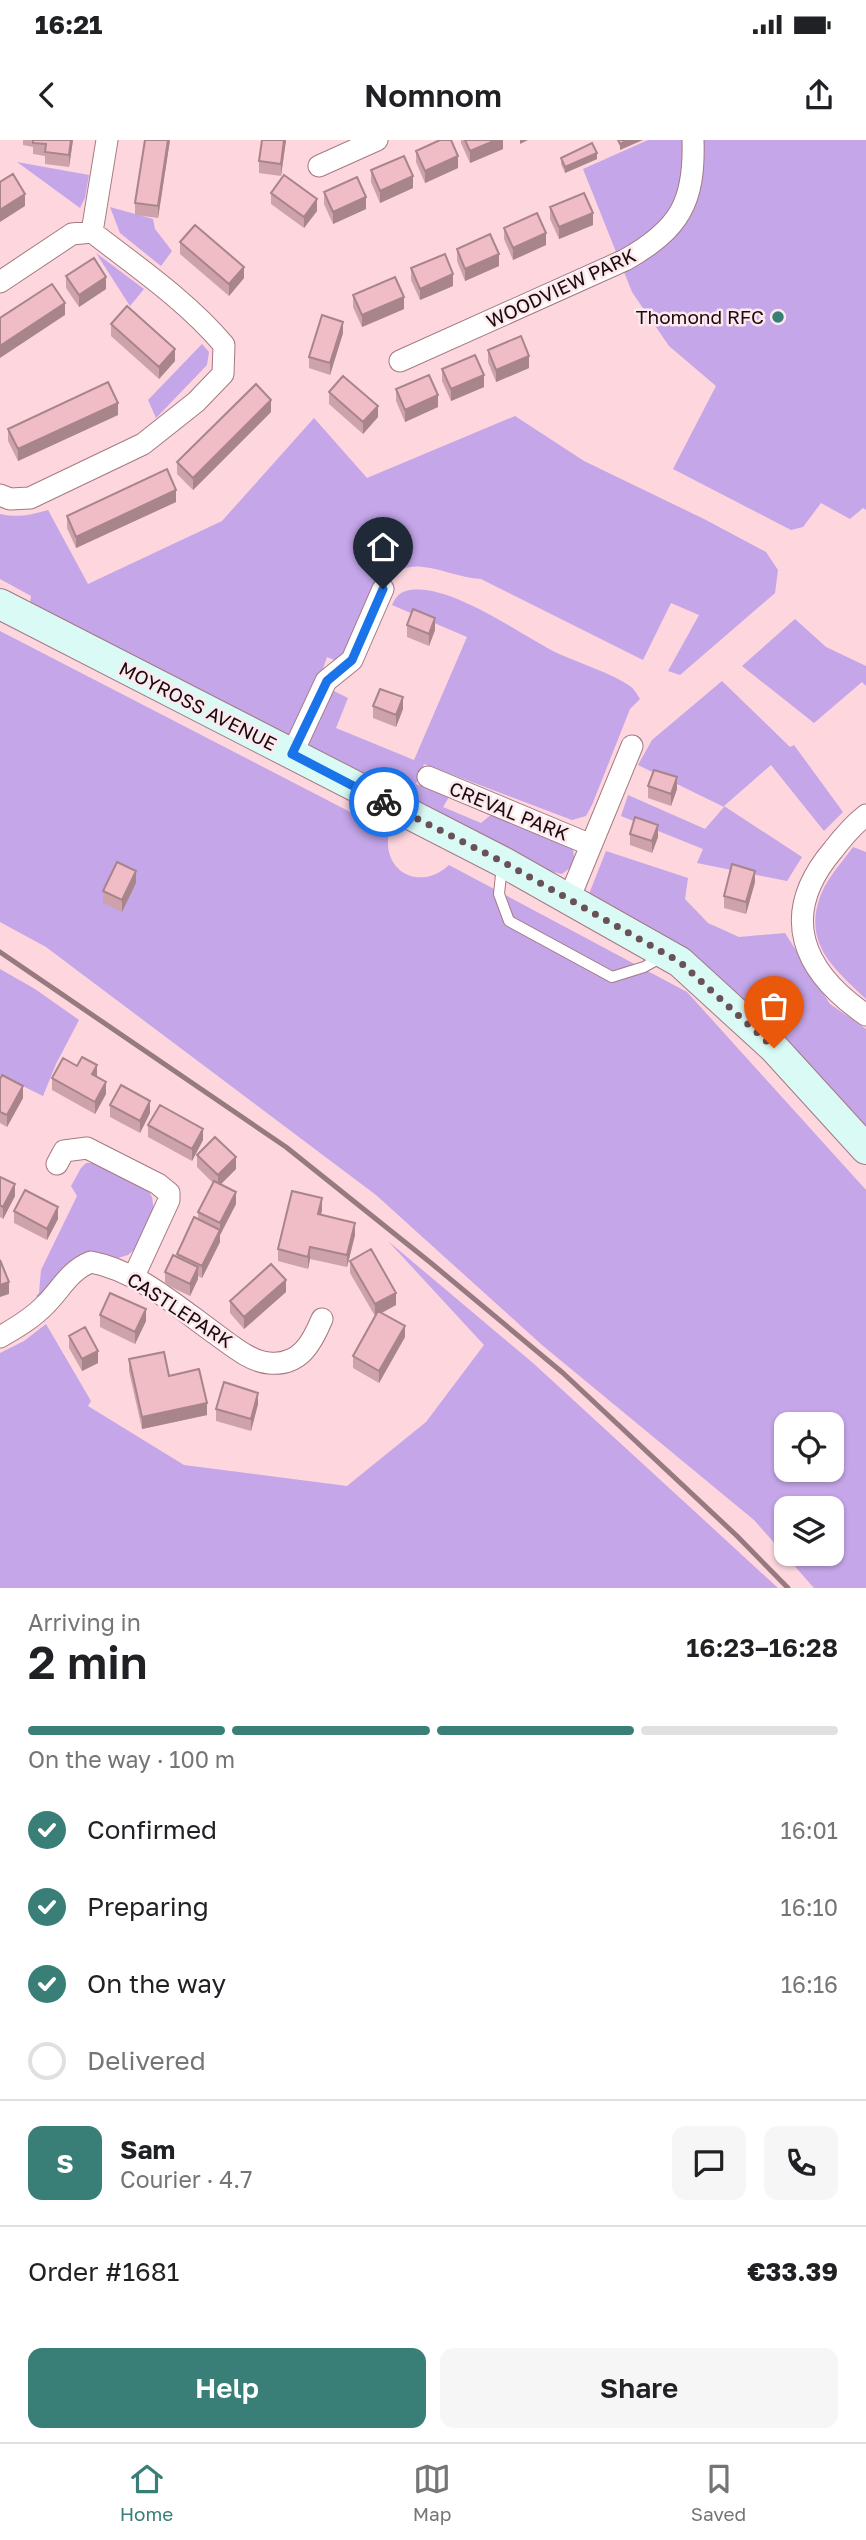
<!DOCTYPE html>
<meta charset="utf-8">
<style>
:root{--surface:#fff;--page:#f6f6f6;--text:#202124;--muted:#757577;--line:#e0e0e0;--accent:#397f77}
body{margin:0;font-family:"Golos Text",sans-serif;background:var(--page);color:var(--text);height:100vh;display:flex;flex-direction:column;font-size:26px;white-space:nowrap}
*{box-sizing:border-box;margin:0}
p{font-size:23px;color:var(--muted)}
.icon{flex:none;width:38px;height:38px;fill:none;stroke:currentColor;stroke-width:2;stroke-linecap:round;stroke-linejoin:round}
.map{position:relative;height:1448px;overflow:hidden}
.sheet{display:flex;flex-direction:column;background:var(--surface);flex:1}
.sheet>*{flex:none}
.buttons{position:absolute;left:774px;top:1272px;display:grid;gap:14px}
.buttons a{display:grid;place-items:center;width:70px;height:70px;border-radius:14px;background:var(--surface);box-shadow:0 2px 5px #0004;font-size:35px}
.pin{position:absolute;display:grid;place-items:center;width:60px;height:60px;color:#fff;margin:-72px -30px;border-radius:50% 50% 50% 0;rotate:-45deg;box-shadow:0 0 7px #0007}
.pin .icon{rotate:45deg}
.courier{position:absolute;display:grid;place-items:center;width:70px;height:70px;margin:-35px;border:5px solid #1a73e8;border-radius:50%;background:#fff;color:#222;box-shadow:0 2px 9px #0007}
.overview em{font-style:normal;font-weight:600}
.overview div{display:flex;flex-direction:column-reverse}
.overview{display:flex;align-items:center;justify-content:space-between;height:119px;padding:0 28px}
h1{font-size:46px;font-weight:600;line-height:52px}
.bar{display:grid;grid-template-columns:repeat(4,1fr);gap:10px 7px;align-content:center;height:84px;padding:0 28px}
.bar i{height:9px;border-radius:5px;background:var(--line)}
.bar .current{background:var(--accent)}
.bar p{grid-column:span 4}
.line{display:flex;align-items:center;gap:18px;padding:0 28px;border-top:2px solid var(--line)}
.line div{flex:1}
.round{display:grid;place-items:center;flex:none;width:74px;height:74px;border-radius:14px;background:var(--page)}
ol{padding:0 28px;list-style:none}
li{display:flex;align-items:center;gap:21px;height:77px}
li p{margin-inline-start:auto}
li .icon{padding:7px;border-radius:50%;background:var(--accent);color:#fff;stroke-width:4}
li:last-child{color:var(--muted)}
li i{width:38px;height:38px;border:4px solid var(--line);border-radius:50%}
.cta{display:flex;gap:14px;margin-top:auto;padding:14px 28px}
.cta a{flex:1;height:80px;border-radius:14px;background:var(--accent);color:#fff;font-size:28px;font-weight:600;line-height:80px;text-align:center}
.cta a+a{background:var(--page);color:var(--text)}
.status{display:flex;justify-content:space-between;align-items:center;height:49px;padding:0 35px;background:var(--surface);direction:ltr}
.status svg{height:19px;fill:currentColor}
header{display:flex;justify-content:space-between;align-items:center;height:91px;padding:0 28px;background:var(--surface);font-size:32px;font-weight:600}
.tabs{display:flex;justify-content:space-around;align-items:center;height:98px;border-top:2px solid var(--line);background:var(--surface);font-size:19px;color:var(--muted)}
.tabs a{display:grid;justify-items:center;gap:4px}
.tabs .current{color:var(--accent)}
.map>svg:first-child{display:block}
.green{fill:#c4a6e9;fill-rule:evenodd}
.lines{fill:none;stroke-linecap:round;stroke-linejoin:round}
.lane-casing{stroke:#a47982;stroke-width:12}
.street-casing{stroke:#a47982;stroke-width:23}
.secondary-casing{stroke:#a47982;stroke-width:32}
.lane{stroke:#fff;stroke-width:10}
.street{stroke:#fff;stroke-width:21}
.secondary{stroke:#dafaf6;stroke-width:30}
.rail{stroke:#967a80;stroke-width:5}
.wall{fill:#cea2aa}
.shaded-wall{fill:#a8848b}
.building{fill:#f0bcc6;stroke:#a8848b;stroke-width:2}
.done{stroke:#695157;stroke-width:7;stroke-dasharray:0 12.6}
.route{stroke:#1a73e8;stroke-width:9}
.poi-dot{fill:#397f77;stroke:#fde9ed;stroke-width:2.5}
.labels{text-anchor:middle;stroke-width:5;stroke-linejoin:round;paint-order:stroke}
.street-label{font-size:19px;fill:#190a0e;stroke:#fde9ed}
.poi-label{font-size:19px;fill:#190a0e;stroke:#fde9ed;text-anchor:end}
</style>
<div class="status"><b>16:21</b><svg viewBox="0 0 49 12"><path d="M0 12V9h3v3zM5 12V6h3v6zM10 12V3h3v9zM15 12V0h3v12zM26 1h20v11H26zM47 4h2v5h-2z"/></svg></div>
<header><svg class="icon" aria-label="back" viewBox="0 0 24 24"><path d="M15 5l-7 7 7 7"/></svg>Nomnom<svg class="icon" aria-label="share" viewBox="0 0 24 24"><path d="M12 15V3M7 8l5-5 5 5M5 13v7h14v-7"/></svg></header>
<div class="map">
<svg width="866" height="1448" viewBox="0 0 866 1448">
<rect width="100%" height="100%" fill="#fdd6de"/>
<!-- green -->
<path class="green" d="M648,0H866V370L863,368L850,379L821,363L803,387L791,390L673,329L716,246L669,206L632,152L583,29Z
M17,22L89,35L85,58L80,68Z
M110,67L153,79L155,89L172,111L161,126L120,93Z
M96,113L144,149L130,166Z
M202,204L209,212L207,225L156,278L148,260Z
M515,276L584,321L706,380L766,412L778,430L775,453L680,535L668,531L699,475L671,463L643,520L481,439C461,438 443,429 423,427C374,421 358,488 342,523L327,517L318,543L348,558L336,588L414,620L467,497L392,465C395,459 398,453 406,451C446,440 521,495 557,513C579,523 611,533 630,546C634,549 637,554 640,559L630,569L592,665L586,676L572,680L424,624L416,644L449,657L443,667L481,683L492,674L573,709L575,724L562,734L541,729L30,463L31,456L0,439V374C17,378 31,375 48,370L88,444L222,381L314,278L367,338Z
M795,479L826,507L866,526V546L862,542L814,583L742,526Z
M0,491L389,692C381,732 420,752 449,725L687,852L866,1050V1448H814L754,1380L542,1205L376,1055L46,807L0,782ZM786,1284H831V1330H786ZM786,1368H831V1414H786Z
M722,541L790,607L794,605L843,672L824,691L771,625L724,666L802,717L787,741L697,723L703,709L621,676L628,655L705,689L724,667L638,625L652,600Z
M853,707L866,712V859C833,828 801,802 822,752C829,736 843,721 853,707Z
M606,711L688,738L685,759L708,783L739,797L785,793L830,864L866,889V989L742,858L686,811L589,754Z
M0,829L35,849L79,880L56,924L43,956L0,935Z
M86,1023H93L145,1045L152,1057L154,1072L136,1108L128,1115L115,1119L84,1115L74,1118L38,1158L36,1156L39,1153L41,1130L77,1056L71,1046L81,1028Z
M388,1101L533,1223L778,1448H0V1213L24,1201L46,1184L91,1261L88,1266L184,1325L347,1346L426,1282L484,1205Z"/>
<g class="lines">
<!-- lane casing -->
<g class="lane-casing">
<path id="lane" d="M502,725L499,754L509,781L612,837L644,827L662,817"/>
</g>
<!-- street casing -->
<g class="street-casing">
<path id="street" d="M319,26L377,0
M92,92L107,0
M0,142L72,94L92,92C137,127 187,161 224,205L223,234L196,262L143,304L30,358L10,359L0,355
M400,221L625,120C680,89 695,62 693,0
M292,614L326,541L352,520L383,449
M428,637L591,705
M866,675C853,685 843,697 833,710C778,775 802,831 866,875
M569,759L632,606
M57,1024L64,1011L87,1008L158,1044L169,1053V1060L134,1136
M0,1197C16,1188 33,1178 46,1164C61,1149 70,1130 91,1122C138,1131 178,1167 217,1195C231,1205 251,1222 269,1223C300,1226 312,1203 322,1179"/>
</g>
<!-- secondary casing -->
<g class="secondary-casing">
<path id="secondary" d="M0,464L503,722L680,822L774,908L866,1009"/>
</g>
<!-- lane -->
<use href="#lane" class="lane"/>
<!-- street -->
<use href="#street" class="street"/>
<!-- secondary -->
<use href="#secondary" class="secondary"/>
<!-- rail -->
<path class="rail" d="M0,812L286,1007L431,1123L563,1233L737,1396L788,1448"/>
</g>
<!-- wall -->
<path class="wall" d="M23,0H73L69,27L45,24V16L33,14V7L23,5Z
M170,0L158,78L135,75V63Z
M286,0L281,36L259,33V21Z
M461,0H503V9L470,23L461,3Z
M416,11L458,28L425,43L416,22Z
M561,18L597,19L565,33L561,24Z
M371,30L413,48L380,63L371,42Z
M324,52L366,69L333,84L324,64Z
M271,53L317,71L304,88L271,64Z
M550,67L593,85L559,99L550,79Z
M504,88L546,105L513,120L504,99Z
M180,102L244,138L229,156L180,114Z
M457,109L499,126L465,141L457,121Z
M411,128L453,146L420,160L411,140Z
M66,136L106,149L79,167L66,148Z
M353,155L404,169L362,187L353,167Z
M111,184L175,221L159,239L111,196Z
M343,193L330,235L309,228V217Z
M488,210L529,228L496,242L488,222Z
M442,229L484,247L451,261L442,241Z
M396,249L438,267L405,282L396,261Z
M329,252L378,277L363,294L329,264Z
M271,272L193,350L177,334V322Z
M118,275L18,321L8,301V289Z
M176,362L76,408L67,388V376Z
M407,485L435,490L429,506L407,497Z
M373,566L403,569L396,587L373,578Z
M648,646L677,649L671,666L648,658Z
M630,694L658,697L652,713L630,705Z
M755,742L746,774L724,768V756Z
M136,743L122,772L103,763V751Z
M97,937L106,954L95,974L52,950V938Z
M0,939L23,958L7,987L0,983Z
M110,965L150,973L140,993L110,977Z
M148,985L203,1000L192,1021L148,997Z
M197,1015L236,1029L221,1044L236,1064L220,1095V1102L202,1138L198,1136V1139L190,1156L165,1144V1132L177,1117V1114L198,1079V1072L213,1043L197,1027Z
M0,1037L15,1056L3,1079L0,1077Z
M322,1070L321,1075L355,1095L347,1127L310,1119L308,1129L278,1121V1109Z
M14,1071L58,1079L47,1100L14,1083Z
M350,1121L396,1165L382,1173L405,1197L379,1243L353,1228V1216L375,1176L350,1133Z
M286,1152L244,1189L230,1173V1161Z
M100,1175L146,1181L135,1204L100,1187Z
M69,1196L98,1223L82,1231L69,1208Z
M129,1219L169,1236L207,1275L142,1289L129,1231Z
M258,1264L251,1291L216,1281V1269Z"/>
<!-- shaded-wall -->
<path class="shaded-wall" d="M71,0H73L69,27V15Z
M168,0H170L158,78V66Z
M284,0H286L281,36V24Z
M496,0H503V9L470,23V11Z
M520,0H528L520,4Z
M628,0H643L620,10V4Z
M597,13V19L565,33V27Z
M458,16V28L425,43V31Z
M413,36V48L380,63V51Z
M25,54V66L0,82V70Z
M366,57V69L333,84V72Z
M317,59V71L304,88V77Z
M593,73V85L559,99V87Z
M546,93V105L513,120V108Z
M499,114V126L465,141V129Z
M244,127V138L229,156V144Z
M453,134V146L420,160V149Z
M106,137V149L79,167V155Z
M404,157V169L362,187V175Z
M65,163V175L0,218V206Z
M343,182V193L330,235V223Z
M175,209V221L159,239V227Z
M529,216V228L496,242V230Z
M484,235V247L451,261V249Z
M438,255V267L405,282V270Z
M271,260V272L193,350V338Z
M118,263V275L18,321V309Z
M378,266V277L363,294V282Z
M176,350V362L76,408V397Z
M435,478V490L429,506V494Z
M403,557V569L396,587V575Z
M677,637V649L671,666V654Z
M658,685V697L652,713V701Z
M136,731V743L122,772V760Z
M755,731V742L746,774V762Z
M97,925V937L92,934Z
M106,942V954L95,974V962Z
M23,946V958L7,987V975Z
M150,961V973L140,993V981Z
M203,989V1000L192,1021V1009Z
M236,1017V1029L218,1047V1035Z
M15,1044V1056L3,1079V1067Z
M236,1052V1064L220,1095V1083Z
M322,1058V1070L318,1086V1074Z
M58,1067V1079L47,1100V1089Z
M355,1083V1095L347,1127V1115Z
M220,1090V1102L202,1138V1126Z
M310,1107V1119L308,1129V1117Z
M198,1127V1139L190,1156V1144Z
M286,1140V1152L244,1189V1177Z
M9,1142V1154L0,1157V1145Z
M396,1153V1165L375,1176V1164Z
M146,1169V1181L135,1204V1192Z
M405,1186V1197L379,1243V1231Z
M98,1211V1223L82,1231V1219Z
M258,1253V1264L251,1291V1279Z
M207,1263V1275L142,1289V1277Z"/>
<!-- building -->
<path class="building" d="M33,0H71L69,15L45,12L46,4L33,3Z
M145,0H168L158,66L135,63Z
M262,0H284L281,24L259,21Z
M440,0H451L458,16L425,31L416,11Z
M465,0H496L470,11Z
M618,0H628L620,4Z
M592,3L597,13L565,27L561,18Z
M404,16L413,36L380,51L371,30Z
M13,34L25,54L0,70V42Z
M284,35L317,59L304,77L271,53Z
M357,37L366,57L333,72L324,52Z
M584,53L593,73L559,87L550,67Z
M537,73L546,93L513,108L504,88Z
M195,85L244,127L229,144L180,102Z
M490,94L499,114L465,129L457,109Z
M445,114L453,134L420,149L411,128Z
M94,118L106,137L79,155L66,136Z
M395,137L404,157L362,175L353,155Z
M52,144L65,163L0,206V178Z
M127,166L175,209L159,227L111,184Z
M322,175L343,182L330,223L309,217Z
M521,196L529,216L496,230L488,210Z
M475,215L484,235L451,249L442,229Z
M429,235L438,255L405,270L396,249Z
M343,236L378,266L363,282L329,252Z
M108,242L118,263L18,309L8,289Z
M256,244L271,260L193,338L177,322Z
M167,329L176,350L76,397L67,376Z
M413,469L435,478L429,494L407,485Z
M380,549L403,557L396,575L373,566Z
M654,630L677,637L671,654L648,646Z
M635,677L658,685L652,701L630,694Z
M117,722L136,731L122,760L103,751Z
M732,724L755,731L746,762L724,756Z
M82,917L97,925L92,934L106,942L95,962L52,938L63,918L77,926Z
M2,935L23,946L7,975L0,972V939Z
M121,945L150,961L140,981L110,965Z
M160,965L203,989L192,1009L148,985Z
M215,997L236,1017L218,1035L197,1015Z
M0,1037L15,1044L3,1067L0,1065Z
M214,1041L236,1052L220,1083L198,1072Z
M25,1050L58,1067L47,1089L14,1071Z
M292,1051L322,1058L318,1074L355,1083L347,1115L310,1107L308,1117L278,1109Z
M194,1077L220,1090L202,1126L177,1114Z
M371,1109L396,1153L375,1164L350,1121Z
M173,1115L198,1127L190,1144L165,1132Z
M0,1120L9,1142L0,1145Z
M271,1124L286,1140L244,1177L230,1161Z
M110,1153L146,1169L135,1192L100,1175Z
M378,1171L405,1186L379,1231L353,1216Z
M85,1187L98,1211L82,1219L69,1196Z
M164,1212L169,1236L199,1229L207,1263L142,1277L129,1219Z
M224,1242L258,1253L251,1279L216,1269Z"/>
<g class="lines">
<!-- done -->
<path class="done" d="M384,662L503,722L680,822L774,908"/>
<!-- route -->
<path class="route" d="M383,449L352,520L327,541L292,614L384,662"/>
</g>
<!-- markers -->
<circle class="poi-dot" cx="778" cy="177" r="7"/>
<g class="labels">
<!-- street labels -->
<g class="street-label">
<text transform="translate(561 148) rotate(-25)" y="7">WOODVIEW PARK</text>
<text transform="translate(198 566) rotate(27)" y="7">MOYROSS AVENUE</text>
<text transform="translate(509 671) rotate(22)" y="7">CREVAL PARK</text>
<text transform="translate(180 1170) rotate(33)" y="7">CASTLEPARK</text>
</g>
<!-- poi labels -->
<g class="poi-label">
<text x="764" y="184">Thomond RFC</text>
</g>
</g>
</svg>
<div class="buttons">
<a><svg class="icon" aria-label="locate" viewBox="0 0 24 24"><circle cx="12" cy="12" r="6"/><path d="M12 2v4M12 18v4M2 12h4M18 12h4"/></svg></a>
<a><svg class="icon" aria-label="layers" viewBox="0 0 24 24"><path d="M12 4l9 5-9 5-9-5zM3 14l9 5 9-5"/></svg></a>
</div>
<div class="pin" style="left:774px;top:908px;background:#ea580c"><svg class="icon" aria-label="bag" viewBox="0 0 24 24"><path d="M5 8h14l-1 12H6zM9 8a3 3 0 0 1 6 0"/></svg></div>
<div class="pin" style="left:383px;top:449px;background:#1f2937"><svg class="icon" aria-label="home" viewBox="0 0 24 24"><path d="M3 11l9-7 9 7M6 9v11h12V9"/></svg></div>
<div class="courier" style="left:384px;top:662px"><svg class="icon" aria-label="bike" viewBox="0 0 24 24"><circle cx="6" cy="16" r="4"/><circle cx="18" cy="16" r="4"/><path d="M6 16l4-8h5l3 8M10 8l3 8H6M13 5h3"/></svg></div>
</div>
<section class="sheet">
<div class="overview"><div><h1>2 min</h1><p>Arriving in</p></div><em>16:23–16:28</em></div>
<div class="bar"><i class="current"></i><i class="current"></i><i class="current"></i><i></i><p>On the way · 100 m</p></div>
<ol>
<li><svg class="icon" aria-label="check" viewBox="0 0 24 24"><path d="M5 12l5 5 9-10"/></svg>Confirmed<p>16:01</p></li>
<li><svg class="icon" aria-label="check" viewBox="0 0 24 24"><path d="M5 12l5 5 9-10"/></svg>Preparing<p>16:10</p></li>
<li><svg class="icon" aria-label="check" viewBox="0 0 24 24"><path d="M5 12l5 5 9-10"/></svg>On the way<p>16:16</p></li>
<li><i></i>Delivered</li>
</ol>
<div class="line" style="height:126px"><b class="round" style="background:var(--accent);color:#fff">S</b><div><b>Sam</b><p>Courier · 4.7</p></div><a class="round"><svg class="icon" aria-label="chat" viewBox="0 0 24 24"><path d="M4 5h16v11H9l-5 4z"/></svg></a><a class="round"><svg class="icon" aria-label="phone" viewBox="0 0 24 24"><path d="M5 4h4l2 5-3 2q2 4 5 5l2-3 5 2v4C11 20 4 13 5 4z"/></svg></a></div>
<div class="line" style="height:91px"><div>Order #1681</div><b>€33.39</b></div>
<div class="cta"><a>Help</a><a>Share</a></div>
</section>
<nav class="tabs">
<a class="current"><svg class="icon" aria-label="home" viewBox="0 0 24 24"><path d="M3 11l9-7 9 7M6 9v11h12V9"/></svg>Home</a>
<a><svg class="icon" aria-label="map" viewBox="0 0 24 24"><path d="M3 6l6-2 6 2 6-2v14l-6 2-6-2-6 2zM9 4v14M15 6v14"/></svg>Map</a>
<a><svg class="icon" aria-label="saved" viewBox="0 0 24 24"><path d="M7 4h10v16l-5-4-5 4z"/></svg>Saved</a>
</nav>
